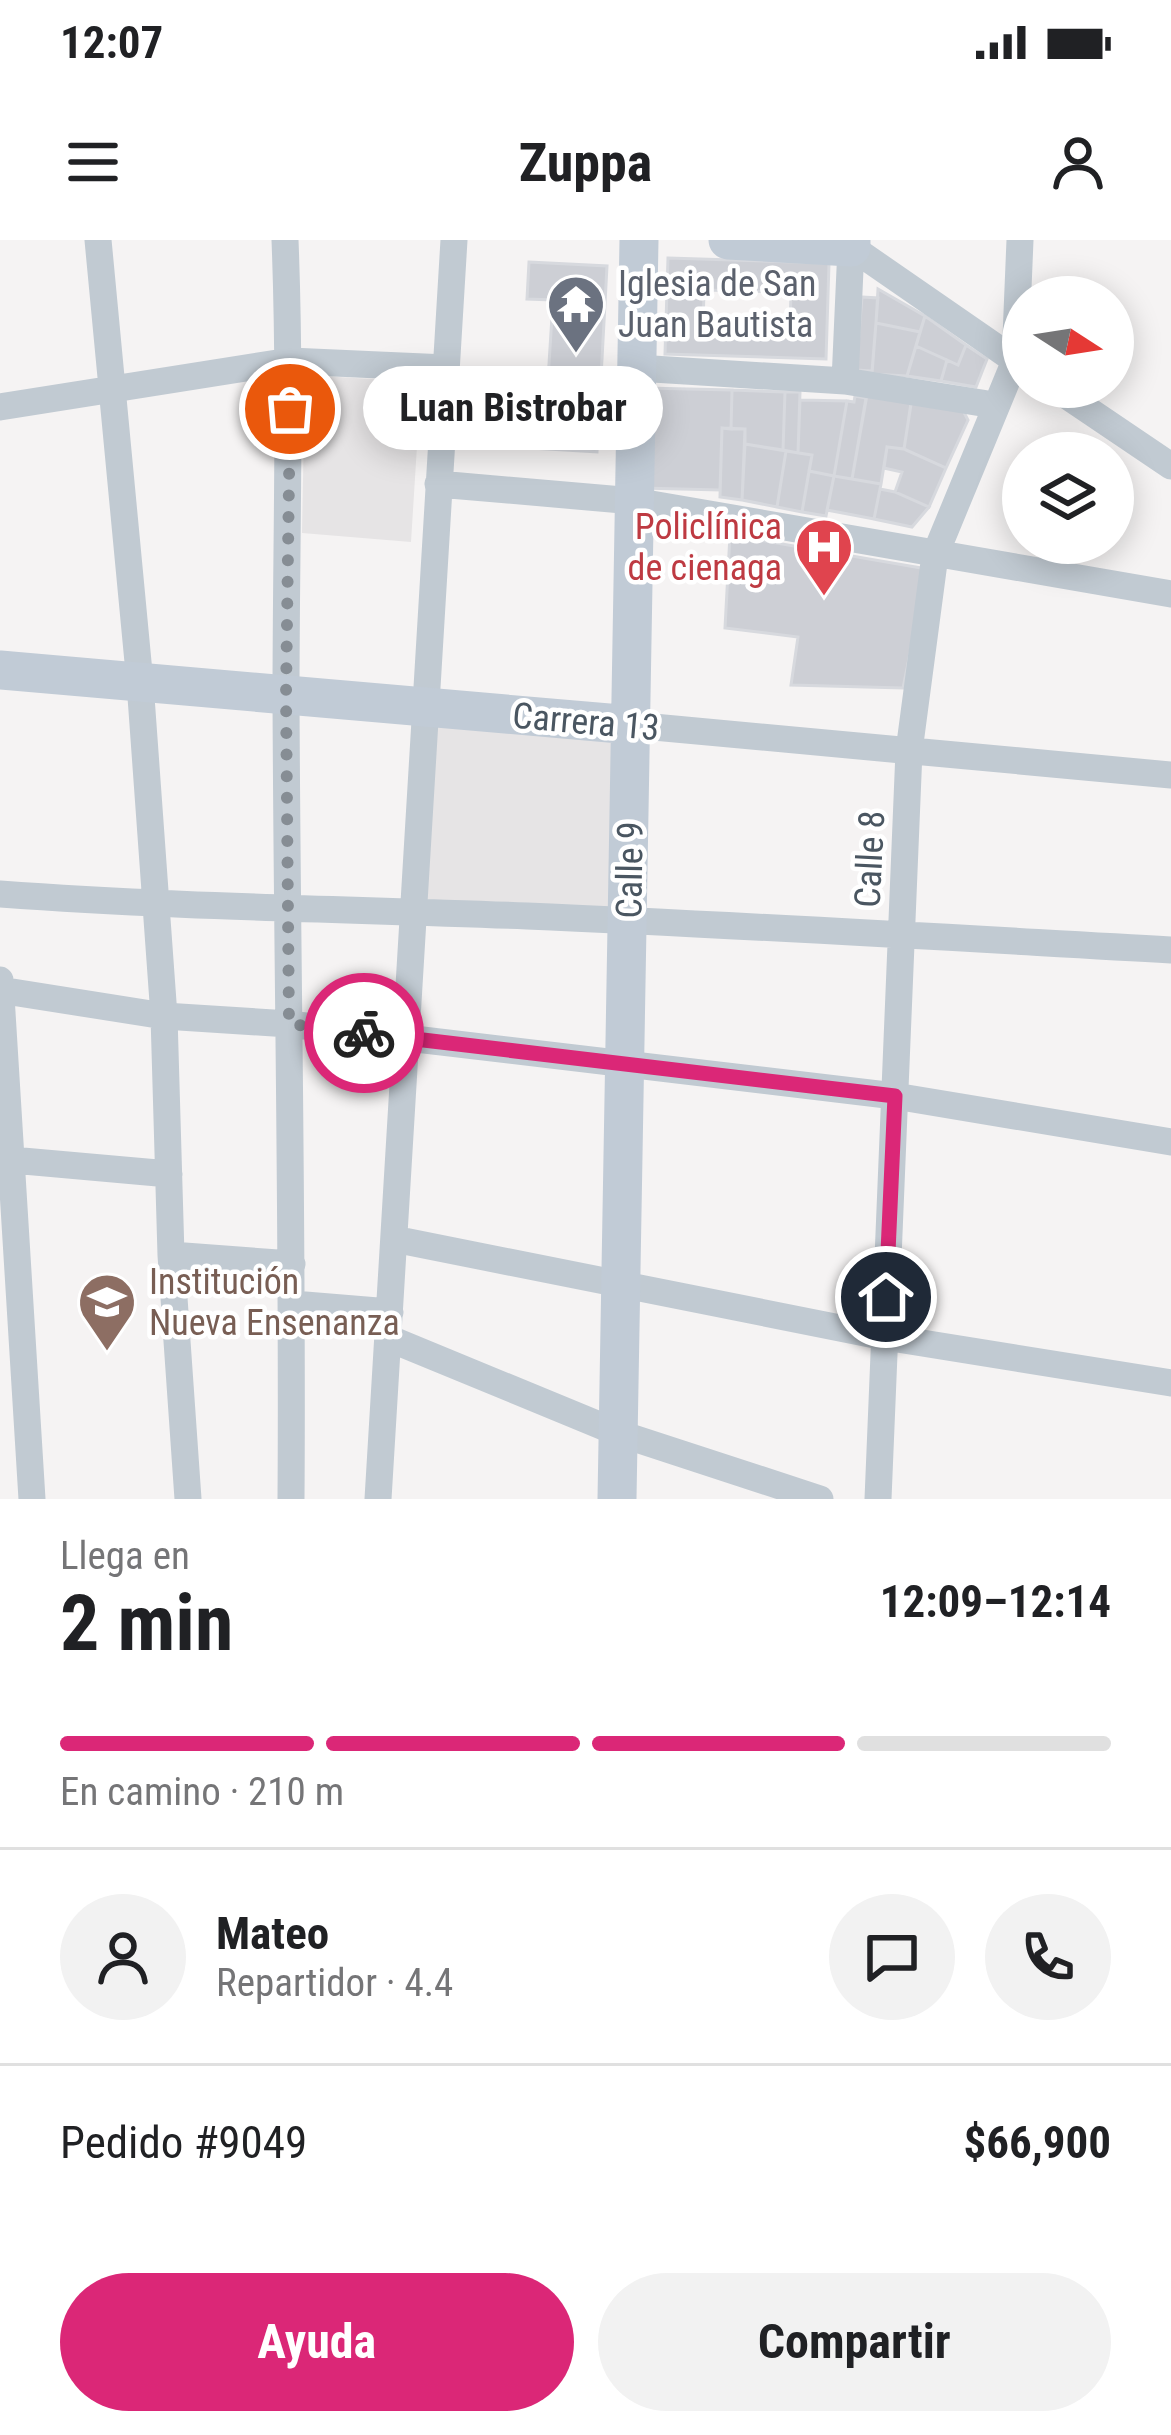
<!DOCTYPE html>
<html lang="es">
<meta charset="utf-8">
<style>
:root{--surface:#fff;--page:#f2f2f2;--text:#202124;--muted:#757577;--line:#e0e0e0;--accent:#db2777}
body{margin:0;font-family:"Roboto Condensed",sans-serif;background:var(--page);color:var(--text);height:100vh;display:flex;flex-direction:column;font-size:45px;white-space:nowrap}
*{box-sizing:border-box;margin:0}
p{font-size:39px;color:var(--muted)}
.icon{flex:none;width:66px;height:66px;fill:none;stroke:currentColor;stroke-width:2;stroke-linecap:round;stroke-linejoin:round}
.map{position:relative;height:1259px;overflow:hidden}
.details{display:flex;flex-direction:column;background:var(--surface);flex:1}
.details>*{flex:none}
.needle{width:78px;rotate:102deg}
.controls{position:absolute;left:1002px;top:36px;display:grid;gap:24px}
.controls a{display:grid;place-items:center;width:132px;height:132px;border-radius:50%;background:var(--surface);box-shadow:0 6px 30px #0003;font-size:60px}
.pin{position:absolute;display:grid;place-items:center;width:102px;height:102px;color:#fff;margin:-51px;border:6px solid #fff;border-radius:50%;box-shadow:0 3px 12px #0007}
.courier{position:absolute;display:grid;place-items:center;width:120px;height:120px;margin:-60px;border:9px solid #db2777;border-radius:50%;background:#fff;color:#222;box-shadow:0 3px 15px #0007}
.bubble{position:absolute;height:84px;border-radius:42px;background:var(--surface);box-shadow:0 6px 30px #0003;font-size:39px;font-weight:700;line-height:84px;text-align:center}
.head em{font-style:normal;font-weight:700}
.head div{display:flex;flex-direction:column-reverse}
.head{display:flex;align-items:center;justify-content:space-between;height:204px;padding:0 60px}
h1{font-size:78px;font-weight:700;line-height:90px}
.bar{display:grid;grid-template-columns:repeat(4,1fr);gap:18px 12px;align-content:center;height:144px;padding:0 60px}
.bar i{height:15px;border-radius:9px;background:var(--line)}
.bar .current{background:var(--accent)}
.bar p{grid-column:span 4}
.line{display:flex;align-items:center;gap:30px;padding:0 60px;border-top:3px solid var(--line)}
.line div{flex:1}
.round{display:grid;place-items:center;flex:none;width:126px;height:126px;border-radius:63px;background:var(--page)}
.button{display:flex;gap:24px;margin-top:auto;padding:24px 60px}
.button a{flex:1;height:138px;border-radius:72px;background:var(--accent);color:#fff;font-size:48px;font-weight:700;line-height:138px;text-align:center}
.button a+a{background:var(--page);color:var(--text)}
.status{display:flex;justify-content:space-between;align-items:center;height:84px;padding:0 60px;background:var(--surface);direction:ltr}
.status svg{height:33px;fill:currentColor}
header{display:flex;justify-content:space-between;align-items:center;height:156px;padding:0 60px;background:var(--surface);font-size:54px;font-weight:700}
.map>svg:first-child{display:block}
.education{fill:#e6e4e5}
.building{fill:#cdcfd5;stroke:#d7d9de;stroke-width:3;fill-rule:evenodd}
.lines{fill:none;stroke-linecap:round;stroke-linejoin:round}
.street{stroke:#c1cad2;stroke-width:27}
.secondary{stroke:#c1cbd6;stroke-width:39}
.done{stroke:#868d94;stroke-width:12;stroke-dasharray:0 21.6}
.route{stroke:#db2777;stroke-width:15}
.labels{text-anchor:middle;stroke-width:9;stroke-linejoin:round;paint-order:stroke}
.worship-label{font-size:36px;fill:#5b616d;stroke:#fff;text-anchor:start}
.health-label{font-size:36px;fill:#be3a42;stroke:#fff;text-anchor:end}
.street-label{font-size:36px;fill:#4a5661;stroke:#fff}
.education-label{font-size:36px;fill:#785e54;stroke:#fff;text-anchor:start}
</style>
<div class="status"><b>12:07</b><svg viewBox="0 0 49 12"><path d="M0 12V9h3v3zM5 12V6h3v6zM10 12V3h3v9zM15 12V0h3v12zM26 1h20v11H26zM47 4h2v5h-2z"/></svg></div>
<header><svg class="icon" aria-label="menu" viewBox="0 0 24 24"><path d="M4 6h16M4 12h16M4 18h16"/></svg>Zuppa<svg class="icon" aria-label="person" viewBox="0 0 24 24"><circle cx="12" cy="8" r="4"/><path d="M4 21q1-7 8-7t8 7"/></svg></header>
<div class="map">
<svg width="1171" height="1259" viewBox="0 0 1171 1259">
<rect width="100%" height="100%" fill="#f5f3f3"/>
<!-- education -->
<path class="education" d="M305,135L421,142L411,302L302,293Z
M431,483L623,502L619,671L422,663Z"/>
<!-- building -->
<path class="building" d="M668,18L829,23L826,119L665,114ZM704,50L791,52L790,89L703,86Z
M529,22L607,26L597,212L515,207L516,170L546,172L553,60L527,59Z
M878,49L925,76L920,92L876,83Z
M862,57L878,58L872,131L856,130Z
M925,76L966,105L958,125L916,106Z
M876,83L920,92L907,136L872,134Z
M966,105L987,119L976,147L941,141L947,120L958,125Z
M916,106L947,120L941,141L907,136Z
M644,148L732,150L731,189L722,188L720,250L642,248Z
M732,150L785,152L783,210L745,204V189H731Z
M785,152H800L798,213L783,210Z
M867,155L911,163L904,209L887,207L881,244L852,239Z
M855,156L866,158L852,239L834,236L847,161L854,162Z
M912,158L959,163L968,180L946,228L904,209Z
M800,160L847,161L834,236L809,231L812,215L798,213Z
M722,188L745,189L742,260L720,257Z
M745,204L786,211L777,267L742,260Z
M887,207L904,209L946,228L929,267L895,252L902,232L884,228Z
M786,211L812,215L802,272L777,267Z
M809,231L834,236L826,276L802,272Z
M834,236L881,244L874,279L827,270Z
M880,249L895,252L929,267L912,287L874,279Z
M730,295L927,329L903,448L791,445L798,397L725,388Z"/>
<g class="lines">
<!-- street -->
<path class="street" d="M98,0L140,443L164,776L171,1015L188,1259
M285,0C291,152 286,304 286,456C287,724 293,991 291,1259
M841,0L1023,126
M637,128L845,141L994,165
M845,141L851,7
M1054,147L1171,226
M0,167L290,121L446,128
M438,244L634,261L1171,354
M632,485L1171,535
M0,654C175,667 351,669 527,676C742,685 956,698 1171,710
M0,740L32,1259
M0,750L164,776L289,784L895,856L1171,902
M0,919L169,934
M394,999L885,1097L1171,1143
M171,1015L292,1024
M293,1064L390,1072
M388,1098L621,1194L820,1259
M378,1259L454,0
M878,1259L909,511L935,315L1015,121L1020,0"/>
<!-- secondary -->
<path class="secondary" d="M728,0L851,7V0
M0,430L632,485
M617,1259L639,0"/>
</g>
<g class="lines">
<!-- done -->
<path class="done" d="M290,169L286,455L289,784L364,793"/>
<!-- route -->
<path class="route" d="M364,793L895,856L886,1057"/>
</g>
<!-- icons -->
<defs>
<g id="temple-pin" transform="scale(3)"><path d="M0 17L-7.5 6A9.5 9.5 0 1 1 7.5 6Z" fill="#6b7280" stroke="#fff"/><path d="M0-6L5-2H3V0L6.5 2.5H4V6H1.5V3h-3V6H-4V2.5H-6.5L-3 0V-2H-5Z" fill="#fff"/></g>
<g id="hospital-pin" transform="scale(3)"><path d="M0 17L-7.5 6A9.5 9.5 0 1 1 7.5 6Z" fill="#e0444e" stroke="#fff"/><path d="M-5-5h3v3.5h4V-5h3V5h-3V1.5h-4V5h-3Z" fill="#fff"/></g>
<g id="school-pin" transform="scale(3)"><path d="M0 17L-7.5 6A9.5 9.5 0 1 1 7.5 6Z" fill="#8d6e63" stroke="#fff"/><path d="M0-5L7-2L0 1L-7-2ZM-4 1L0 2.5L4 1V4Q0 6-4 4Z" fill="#fff"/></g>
</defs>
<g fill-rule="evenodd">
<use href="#temple-pin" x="576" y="64"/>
<use href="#hospital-pin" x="824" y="307"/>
<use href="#school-pin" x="107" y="1062"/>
</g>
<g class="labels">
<!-- worship labels -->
<g class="worship-label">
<text x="618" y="56">Iglesia de San<tspan x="618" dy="41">Juan Bautista</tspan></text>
</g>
<!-- health labels -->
<g class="health-label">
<text x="782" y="299">Policlínica<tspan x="782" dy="41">de cienaga</tspan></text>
</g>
<!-- street labels -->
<g class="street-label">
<text transform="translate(586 481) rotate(5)" y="13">Carrera 13</text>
<text transform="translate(869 619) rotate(-87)" y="13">Calle 8</text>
<text transform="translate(629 630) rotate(-89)" y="13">Calle 9</text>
</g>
<!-- education labels -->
<g class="education-label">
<text x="149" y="1054">Institución<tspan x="149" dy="41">Nueva Ensenanza</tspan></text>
</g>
</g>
</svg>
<div class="controls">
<a><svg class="needle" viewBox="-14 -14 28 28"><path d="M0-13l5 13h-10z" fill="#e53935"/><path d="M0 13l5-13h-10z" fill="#757577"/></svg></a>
<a><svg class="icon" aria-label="layers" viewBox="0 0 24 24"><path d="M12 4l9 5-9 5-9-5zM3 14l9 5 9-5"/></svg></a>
</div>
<div class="pin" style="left:290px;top:169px;background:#ea580c"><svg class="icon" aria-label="bag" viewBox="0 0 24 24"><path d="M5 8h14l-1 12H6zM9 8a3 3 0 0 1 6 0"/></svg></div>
<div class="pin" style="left:886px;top:1057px;background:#1f2937"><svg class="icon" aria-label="home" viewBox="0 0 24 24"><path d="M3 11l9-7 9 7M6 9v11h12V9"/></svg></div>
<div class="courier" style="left:364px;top:793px"><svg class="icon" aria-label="bike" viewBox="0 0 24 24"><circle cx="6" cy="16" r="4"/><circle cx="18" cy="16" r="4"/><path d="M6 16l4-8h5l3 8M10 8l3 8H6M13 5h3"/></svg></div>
<div class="bubble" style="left:363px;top:126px;width:300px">Luan Bistrobar</div>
</div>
<section class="details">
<div class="head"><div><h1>2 min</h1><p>Llega en</p></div><em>12:09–12:14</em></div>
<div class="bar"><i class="current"></i><i class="current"></i><i class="current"></i><i></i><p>En camino · 210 m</p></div>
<div class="line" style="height:216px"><a class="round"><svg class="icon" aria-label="person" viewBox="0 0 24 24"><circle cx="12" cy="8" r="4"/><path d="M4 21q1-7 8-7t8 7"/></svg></a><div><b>Mateo</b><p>Repartidor · 4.4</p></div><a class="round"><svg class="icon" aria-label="chat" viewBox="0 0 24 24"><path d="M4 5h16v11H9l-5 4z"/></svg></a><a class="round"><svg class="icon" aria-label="phone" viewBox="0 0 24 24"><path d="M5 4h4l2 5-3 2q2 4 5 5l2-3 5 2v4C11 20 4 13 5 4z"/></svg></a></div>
<div class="line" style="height:156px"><div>Pedido #9049</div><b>$66,900</b></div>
<div class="button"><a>Ayuda</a><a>Compartir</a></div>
</section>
